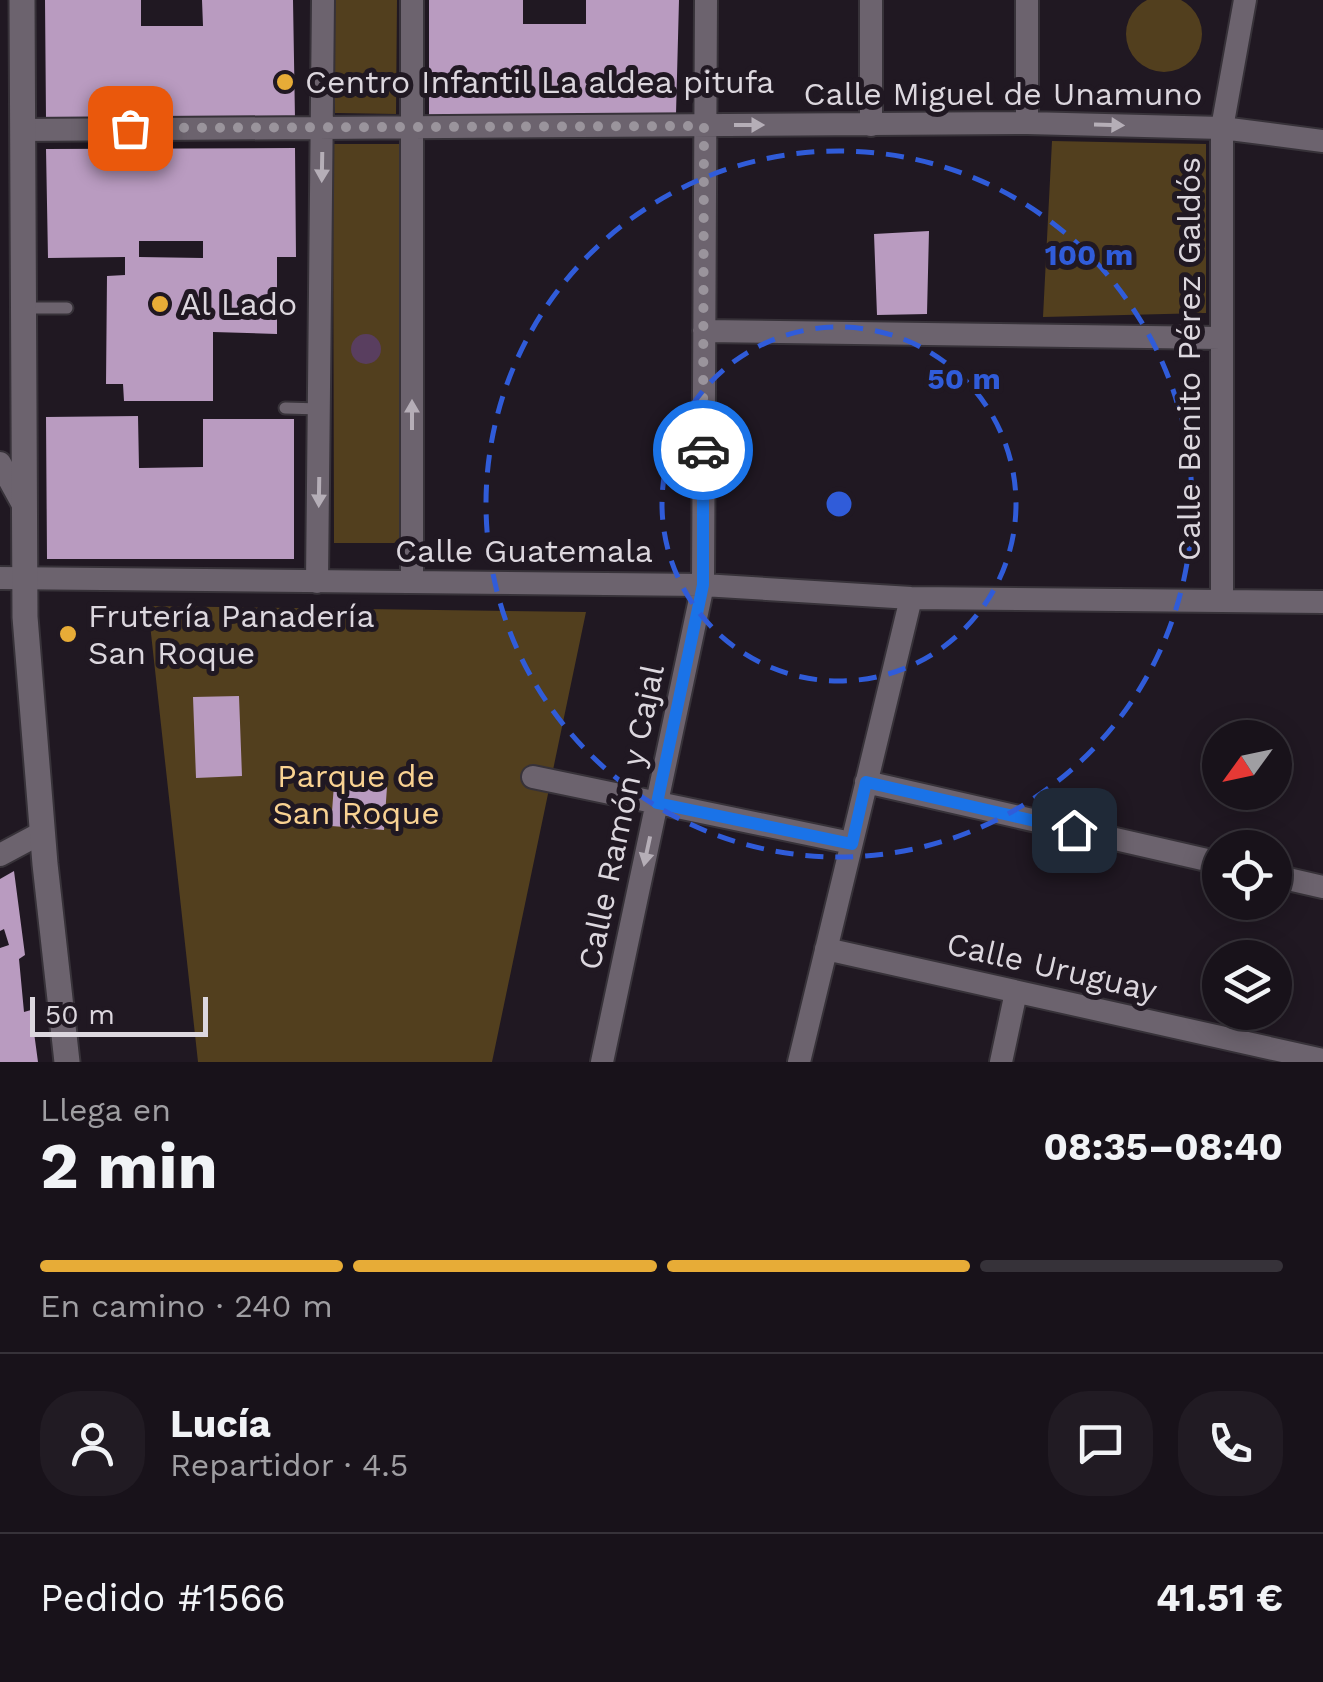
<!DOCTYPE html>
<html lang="es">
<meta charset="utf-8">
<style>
:root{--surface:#18121a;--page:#211b23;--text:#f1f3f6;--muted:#9f9ea2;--line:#363239;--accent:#e7ac37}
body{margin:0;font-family:"Work Sans",sans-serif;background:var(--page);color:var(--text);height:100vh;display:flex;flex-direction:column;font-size:38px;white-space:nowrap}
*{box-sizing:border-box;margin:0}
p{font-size:32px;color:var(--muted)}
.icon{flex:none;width:55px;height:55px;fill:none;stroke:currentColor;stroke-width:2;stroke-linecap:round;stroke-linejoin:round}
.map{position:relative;height:1062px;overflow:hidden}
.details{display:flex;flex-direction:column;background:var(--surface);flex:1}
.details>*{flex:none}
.needle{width:65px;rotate:237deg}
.buttons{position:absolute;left:1202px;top:720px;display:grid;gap:20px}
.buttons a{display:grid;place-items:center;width:90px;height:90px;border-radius:50%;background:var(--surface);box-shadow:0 5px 25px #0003,0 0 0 2px var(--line);font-size:50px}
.scale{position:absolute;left:30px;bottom:25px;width:178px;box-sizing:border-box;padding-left:10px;border:5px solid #dcd7de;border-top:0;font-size:28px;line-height:35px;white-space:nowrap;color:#dcd7de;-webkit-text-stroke:8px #201822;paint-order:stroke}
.pin{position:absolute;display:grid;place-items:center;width:85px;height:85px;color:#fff;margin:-42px;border-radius:20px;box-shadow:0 5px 15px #0006}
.courier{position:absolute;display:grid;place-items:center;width:100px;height:100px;margin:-50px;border:8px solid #1a73e8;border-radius:50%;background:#fff;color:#222;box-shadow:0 2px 12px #0007}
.headline em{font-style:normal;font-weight:700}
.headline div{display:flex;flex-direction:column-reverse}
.headline{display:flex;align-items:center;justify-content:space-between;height:170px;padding:0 40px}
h1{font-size:65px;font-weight:700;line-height:75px}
.bar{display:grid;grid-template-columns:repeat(4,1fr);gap:15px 10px;align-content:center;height:120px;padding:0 40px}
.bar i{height:12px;border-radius:8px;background:var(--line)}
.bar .current{background:var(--accent)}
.bar p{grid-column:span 4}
.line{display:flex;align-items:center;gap:25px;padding:0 40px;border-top:2px solid var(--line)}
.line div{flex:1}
.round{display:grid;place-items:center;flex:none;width:105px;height:105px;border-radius:40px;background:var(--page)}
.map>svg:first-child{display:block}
.green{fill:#523f1e}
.water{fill:#593e5f}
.building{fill:#b99bc0;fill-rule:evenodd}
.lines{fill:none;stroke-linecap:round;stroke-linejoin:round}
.service-casing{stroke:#373239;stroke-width:15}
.minor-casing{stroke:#373239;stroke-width:26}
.tertiary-casing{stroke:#373239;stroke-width:29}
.service{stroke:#6c636e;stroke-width:11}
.minor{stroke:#6c636e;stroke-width:22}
.tertiary{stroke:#6c636e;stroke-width:25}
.oneway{fill:#b5aeb7}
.done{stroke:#9a949c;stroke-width:10;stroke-dasharray:0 18}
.route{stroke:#1a73e8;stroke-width:12}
.ring{fill:none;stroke:#305cd9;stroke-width:5;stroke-dasharray:18 12}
.poi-dot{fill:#e7ac37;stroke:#201822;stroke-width:4}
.labels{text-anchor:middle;stroke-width:10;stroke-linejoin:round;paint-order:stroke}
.poi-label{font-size:32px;fill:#dcd7de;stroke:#201822;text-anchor:start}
.street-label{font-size:32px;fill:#dcd7de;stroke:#201822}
.park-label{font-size:32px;fill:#f9d292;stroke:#201822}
.centre{fill:#305cd9;stroke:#201822;stroke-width:5}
.ring-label{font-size:30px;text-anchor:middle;font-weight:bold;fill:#305cd9;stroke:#201822;stroke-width:10;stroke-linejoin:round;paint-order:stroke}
</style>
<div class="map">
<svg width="1323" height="1062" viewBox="0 0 1323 1062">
<rect width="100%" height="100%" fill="#201822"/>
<!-- green -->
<path class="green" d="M1126 34a38 38 0 1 1 76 0a38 38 0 1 1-76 0Z
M335,0H397L396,114L335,113Z
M1052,141L1206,144V313L1043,317Z
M333,144H400L401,543H334Z
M148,606L586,612L492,1062H198Z"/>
<!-- water -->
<path class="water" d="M351 349a15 15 0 1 1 30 0a15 15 0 1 1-30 0Z"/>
<!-- building -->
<path class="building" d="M45,0H141V26H203L202,0H293L295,119H46Z
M429,0H523V24H586V0H679L676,114L429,115Z
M295,148L296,257H277V334L213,332V401H124L123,384H106L107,276L125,275V257L48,258L46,149ZM139,241H203V258L139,257Z
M929,231L927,314L877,315L874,234Z
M138,416L139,468L203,467V419H294V559H47L46,417Z
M239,696L242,776L196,778L193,697Z
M334,784L387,787L384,830L331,826Z
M14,871L25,955L19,959L24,1012L31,1010L38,1062H0V948L9,945L4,929L0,931V879Z"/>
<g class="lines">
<!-- service casing -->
<g class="service-casing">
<path id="service" d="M22,308H67
M285,408L320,409"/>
</g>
<!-- minor casing -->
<g class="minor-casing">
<path id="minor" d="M871,0V125
M1027,0V123
M22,130L1027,123L1222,128L1323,141
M704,331L1221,338
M0,463L22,503
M0,578L703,585L911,598L1323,602
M317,582L323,0
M412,582V0
M1222,600V128L1245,0
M533,777L851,843
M866,782L1220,863
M0,855L43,832
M1275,876L1323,887
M826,949L1323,1060
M602,1062L703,585L706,0
M799,1062L911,598
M1001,1062L1016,992"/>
</g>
<!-- tertiary casing -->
<g class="tertiary-casing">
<path id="tertiary" d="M22,0L25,617L45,864L67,1062"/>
</g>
<!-- service -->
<use href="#service" class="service"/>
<!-- minor -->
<use href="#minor" class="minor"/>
<!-- tertiary -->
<use href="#tertiary" class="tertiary"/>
</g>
<!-- one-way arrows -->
<defs><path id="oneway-solid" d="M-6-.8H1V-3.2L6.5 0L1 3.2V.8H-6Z" transform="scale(2.5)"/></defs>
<g class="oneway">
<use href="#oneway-solid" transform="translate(749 125)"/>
<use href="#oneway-solid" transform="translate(1109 125) rotate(2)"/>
<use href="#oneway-solid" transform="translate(322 167) rotate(91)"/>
<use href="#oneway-solid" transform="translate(412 415) rotate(-90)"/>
<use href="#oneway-solid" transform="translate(319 492) rotate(91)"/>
<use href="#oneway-solid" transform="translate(647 851) rotate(102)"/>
</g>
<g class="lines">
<!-- done -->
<path class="done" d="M130,128L704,126L703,450"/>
<!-- route -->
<path class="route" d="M703,450V585L657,803L852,844L866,782L1074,830"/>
</g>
<!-- distance rings -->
<g class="ring">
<circle cx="839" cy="504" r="177"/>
<circle cx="839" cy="504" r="353"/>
</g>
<!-- markers -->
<g class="poi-dot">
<circle cx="285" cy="82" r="10"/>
<circle cx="160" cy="304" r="10"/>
<circle cx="68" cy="634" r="10"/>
</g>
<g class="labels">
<!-- poi labels -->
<g class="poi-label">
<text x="305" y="93">Centro Infantil La aldea pitufa</text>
<text x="180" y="315">Al Lado</text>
<text x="88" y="627">Frutería Panadería<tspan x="88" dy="37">San Roque</tspan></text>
</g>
<!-- street labels -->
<g class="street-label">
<text x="1003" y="105">Calle Miguel de Unamuno</text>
<text transform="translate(1189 359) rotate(-90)" y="11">Calle Benito Pérez Galdós</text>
<text x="524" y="562">Calle Guatemala</text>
<text transform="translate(621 817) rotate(-78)" y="11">Calle Ramón y Cajal</text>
<text transform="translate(1052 967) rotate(13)" y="11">Calle Uruguay</text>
</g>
<!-- park labels -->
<g class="park-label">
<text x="356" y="787">Parque de<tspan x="356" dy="37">San Roque</tspan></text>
</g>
</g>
<circle cx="839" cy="504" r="15" class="centre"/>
<g class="ring-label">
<text x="1089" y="265">100 m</text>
<text x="964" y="389">50 m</text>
</g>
</svg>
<div class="buttons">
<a><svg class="needle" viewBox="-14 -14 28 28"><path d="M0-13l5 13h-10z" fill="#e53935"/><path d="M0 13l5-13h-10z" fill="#9f9ea2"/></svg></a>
<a><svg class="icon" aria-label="locate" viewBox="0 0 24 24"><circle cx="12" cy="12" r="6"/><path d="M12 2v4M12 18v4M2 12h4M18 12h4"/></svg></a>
<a><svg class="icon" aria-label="layers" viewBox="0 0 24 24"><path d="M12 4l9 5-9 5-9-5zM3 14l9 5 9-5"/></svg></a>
</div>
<div class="scale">50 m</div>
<div class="pin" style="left:130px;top:128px;background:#ea580c"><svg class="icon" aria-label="bag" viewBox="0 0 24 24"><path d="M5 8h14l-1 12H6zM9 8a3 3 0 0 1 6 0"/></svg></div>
<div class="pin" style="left:1074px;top:830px;background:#1f2937"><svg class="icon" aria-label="home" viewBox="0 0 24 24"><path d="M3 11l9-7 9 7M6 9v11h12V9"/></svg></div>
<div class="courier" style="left:703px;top:450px"><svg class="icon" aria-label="car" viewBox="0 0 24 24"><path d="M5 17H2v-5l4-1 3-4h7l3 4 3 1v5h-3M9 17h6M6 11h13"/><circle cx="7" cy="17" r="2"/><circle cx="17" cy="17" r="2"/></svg></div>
</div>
<section class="details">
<div class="headline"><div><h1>2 min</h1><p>Llega en</p></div><em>08:35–08:40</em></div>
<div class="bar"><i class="current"></i><i class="current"></i><i class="current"></i><i></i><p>En camino · 240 m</p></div>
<div class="line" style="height:180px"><a class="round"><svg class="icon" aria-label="person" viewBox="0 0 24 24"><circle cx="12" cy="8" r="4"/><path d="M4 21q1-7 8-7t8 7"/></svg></a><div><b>Lucía</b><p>Repartidor · 4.5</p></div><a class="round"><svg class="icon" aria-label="chat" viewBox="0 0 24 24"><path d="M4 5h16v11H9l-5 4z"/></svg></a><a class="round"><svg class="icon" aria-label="phone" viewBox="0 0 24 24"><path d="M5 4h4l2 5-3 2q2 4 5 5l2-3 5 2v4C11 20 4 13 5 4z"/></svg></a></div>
<div class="line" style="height:130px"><div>Pedido #1566</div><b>41.51 €</b></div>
</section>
